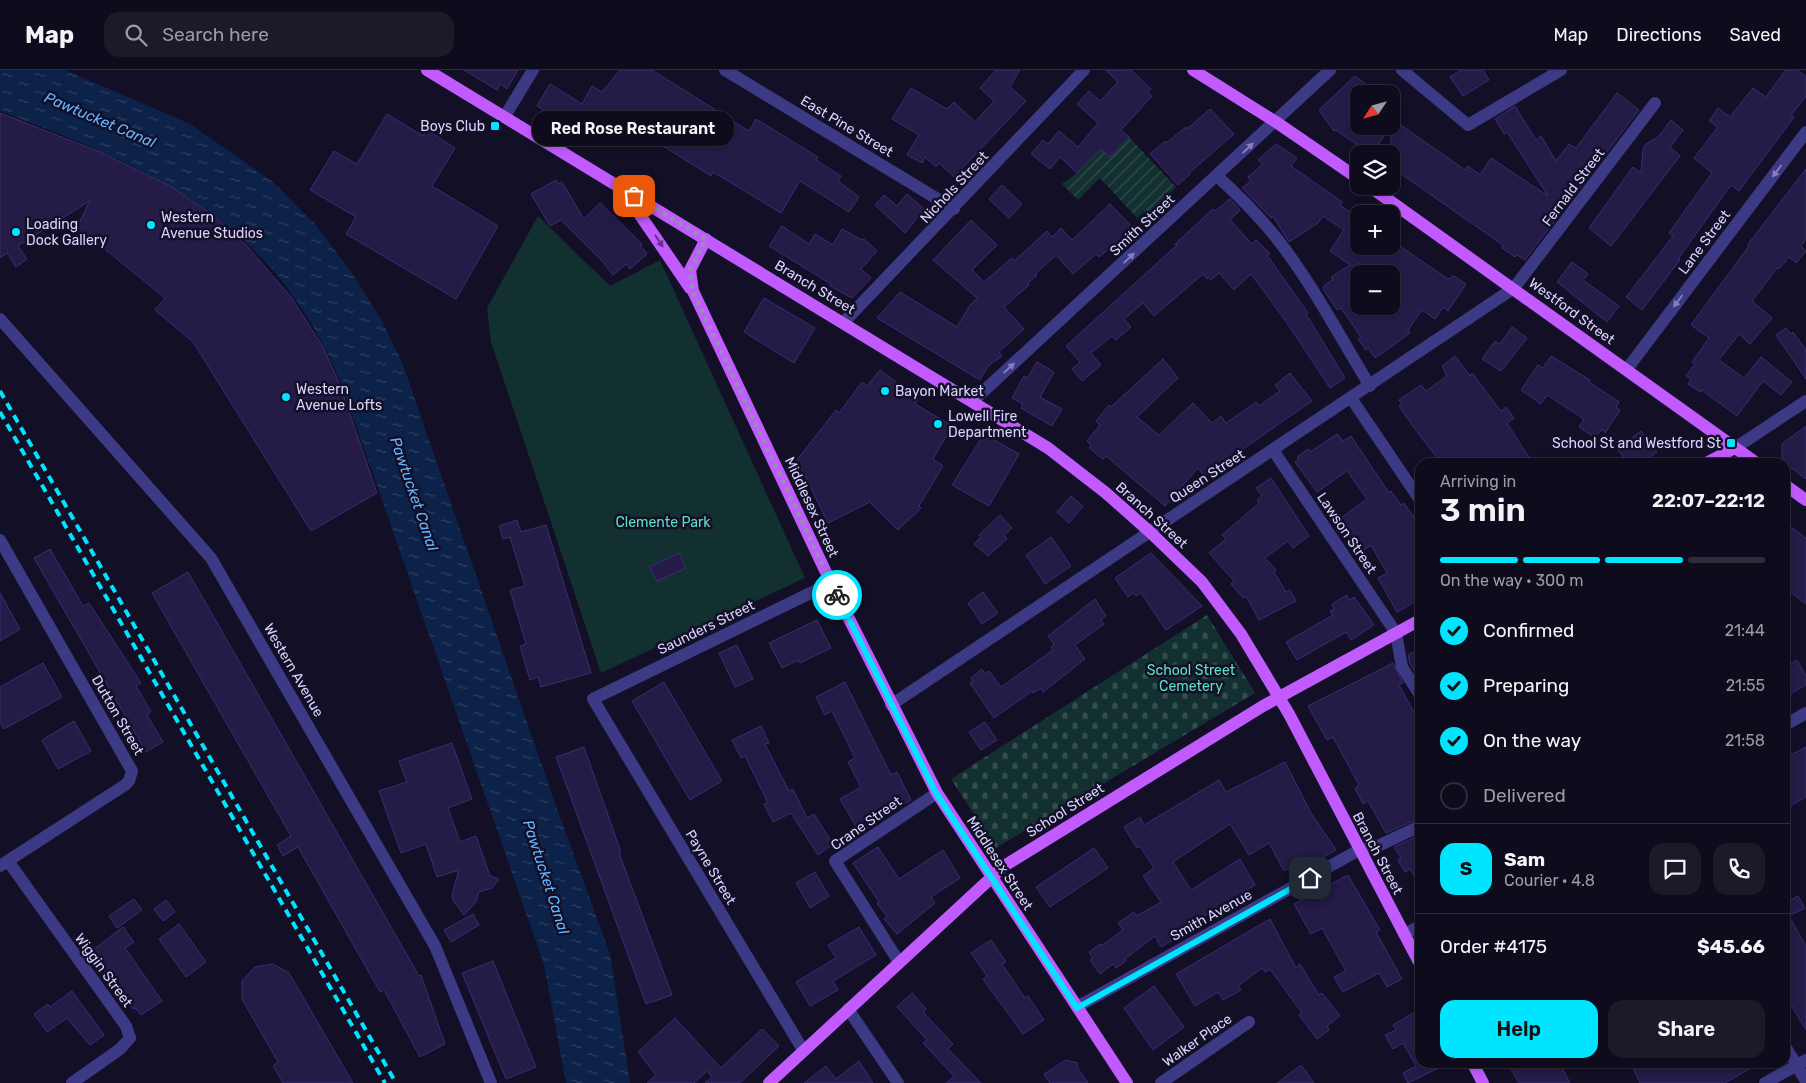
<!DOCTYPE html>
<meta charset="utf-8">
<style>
:root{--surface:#0e0b1c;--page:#1c1929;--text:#f1f3f6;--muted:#9b9ba3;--line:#2e2b3b;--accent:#00e5ff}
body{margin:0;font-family:Rubik,sans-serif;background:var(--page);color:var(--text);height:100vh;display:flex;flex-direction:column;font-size:19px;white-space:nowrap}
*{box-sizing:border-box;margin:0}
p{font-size:16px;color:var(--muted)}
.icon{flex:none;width:28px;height:28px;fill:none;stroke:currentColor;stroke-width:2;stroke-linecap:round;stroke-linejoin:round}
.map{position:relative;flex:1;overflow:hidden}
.sheet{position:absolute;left:1415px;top:388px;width:375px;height:610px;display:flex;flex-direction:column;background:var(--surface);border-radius:15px;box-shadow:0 2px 8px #0003,0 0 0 1px var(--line)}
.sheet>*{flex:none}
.needle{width:32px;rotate:234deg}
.buttons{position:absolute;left:1350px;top:15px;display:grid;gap:10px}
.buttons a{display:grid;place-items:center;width:50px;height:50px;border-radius:10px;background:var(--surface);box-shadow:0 2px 8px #0003,0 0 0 1px var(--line);font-size:25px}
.pin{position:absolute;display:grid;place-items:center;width:42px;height:42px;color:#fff;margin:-21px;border-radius:10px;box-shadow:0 2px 8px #0006}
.courier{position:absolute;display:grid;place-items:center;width:50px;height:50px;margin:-25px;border:4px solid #00e5ff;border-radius:50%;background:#fff;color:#222;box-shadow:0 1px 6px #0007}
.bubble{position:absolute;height:35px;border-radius:15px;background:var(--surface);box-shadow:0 2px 8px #0003,0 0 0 1px var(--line);font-size:16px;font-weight:600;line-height:35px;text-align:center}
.overview em{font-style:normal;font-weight:600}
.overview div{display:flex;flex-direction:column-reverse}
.overview{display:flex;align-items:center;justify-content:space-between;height:85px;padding:0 25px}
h1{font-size:32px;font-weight:600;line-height:38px}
.bar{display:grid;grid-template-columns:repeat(4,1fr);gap:8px 5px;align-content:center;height:60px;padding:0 25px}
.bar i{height:6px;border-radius:4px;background:var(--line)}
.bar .current{background:var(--accent)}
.bar p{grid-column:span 4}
.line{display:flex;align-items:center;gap:12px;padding:0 25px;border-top:1px solid var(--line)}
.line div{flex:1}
.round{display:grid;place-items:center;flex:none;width:52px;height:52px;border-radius:15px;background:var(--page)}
ol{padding:0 25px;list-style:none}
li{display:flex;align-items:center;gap:15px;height:55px}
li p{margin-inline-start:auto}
li .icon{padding:5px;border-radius:50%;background:var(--accent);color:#111;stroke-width:4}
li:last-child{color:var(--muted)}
li i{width:28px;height:28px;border:2px solid var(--line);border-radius:50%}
.action{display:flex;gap:10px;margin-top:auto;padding:10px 25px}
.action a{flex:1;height:58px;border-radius:15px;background:var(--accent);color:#111;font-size:20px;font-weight:600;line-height:58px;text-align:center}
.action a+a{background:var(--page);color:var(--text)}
header{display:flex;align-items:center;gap:30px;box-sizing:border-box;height:70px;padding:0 25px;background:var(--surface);border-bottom:1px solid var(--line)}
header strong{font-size:24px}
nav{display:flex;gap:28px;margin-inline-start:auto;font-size:18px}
.search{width:350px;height:45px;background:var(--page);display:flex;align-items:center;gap:12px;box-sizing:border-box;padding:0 18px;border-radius:15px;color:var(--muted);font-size:19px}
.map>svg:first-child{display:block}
.cemetery{fill:url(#cemetery-stones)}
.park{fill:#12302f}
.garden{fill:url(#garden-furrows)}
.water{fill:url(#water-ripples)}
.building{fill:#241b47;stroke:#3b2d73;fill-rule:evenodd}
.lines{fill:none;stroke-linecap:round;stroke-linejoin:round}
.minor{stroke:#3d3a85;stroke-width:12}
.major{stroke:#c25bff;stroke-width:12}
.rail{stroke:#00e5ff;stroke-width:4;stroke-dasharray:8 6;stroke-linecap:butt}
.oneway{fill:#837fbc}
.oneway2{fill:#623188}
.done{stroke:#948fb3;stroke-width:5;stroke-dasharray:0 9}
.route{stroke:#00e5ff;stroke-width:6}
.poi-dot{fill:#00e5ff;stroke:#130f26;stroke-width:2}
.labels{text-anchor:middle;stroke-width:5;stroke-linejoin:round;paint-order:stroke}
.poi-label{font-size:14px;fill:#d9d4ff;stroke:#130f26;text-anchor:start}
.street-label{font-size:14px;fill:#d9d4ff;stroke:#130f26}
.park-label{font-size:14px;fill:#5fe0c0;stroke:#130f26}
.water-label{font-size:15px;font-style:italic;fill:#62b6ff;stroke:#130f26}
</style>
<header>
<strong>Map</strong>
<div class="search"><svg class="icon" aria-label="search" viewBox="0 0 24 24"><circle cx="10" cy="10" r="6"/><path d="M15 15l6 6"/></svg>Search here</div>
<nav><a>Map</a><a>Directions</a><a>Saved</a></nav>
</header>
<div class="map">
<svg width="1806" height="1013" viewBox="0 0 1806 1013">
<defs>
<pattern id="cemetery-stones" width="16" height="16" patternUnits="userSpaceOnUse" patternTransform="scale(1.25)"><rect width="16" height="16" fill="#12302f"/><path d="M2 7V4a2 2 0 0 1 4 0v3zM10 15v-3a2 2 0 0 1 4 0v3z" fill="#344d4e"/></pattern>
<pattern id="garden-furrows" width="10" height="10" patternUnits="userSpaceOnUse" patternTransform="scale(1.25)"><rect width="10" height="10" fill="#12302f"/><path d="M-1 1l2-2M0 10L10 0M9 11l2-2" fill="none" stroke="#344d4e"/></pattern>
<pattern id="water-ripples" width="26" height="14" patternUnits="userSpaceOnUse" patternTransform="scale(1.25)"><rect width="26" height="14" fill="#0c2248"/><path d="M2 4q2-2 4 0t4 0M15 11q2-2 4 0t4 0" fill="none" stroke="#2f4163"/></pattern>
</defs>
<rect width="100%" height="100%" fill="#130f26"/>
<!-- cemetery -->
<path class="cemetery" d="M1207,545L1255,623L996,778L951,709Z"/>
<!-- park -->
<path class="park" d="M538,146L610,216L660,190L805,508L601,603L491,272L487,238Z"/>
<!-- garden -->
<path class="garden" d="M1129,67L1176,117L1147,145L1144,142L1137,148L1100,108L1078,130L1062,114L1077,103L1101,79L1110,87Z"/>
<!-- water -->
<path class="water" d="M0,0H65L190,54L272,111L314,153L350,200L381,249L403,295L555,733L610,884L630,1013H566L544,895L341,312C330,288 319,264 304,242C233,130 118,86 0,41Z"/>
<!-- building -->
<path class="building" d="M464,0H518L507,19L500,14L497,20Z
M620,0H652L749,61L756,49L818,87L816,90L841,106L838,111L859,127L849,142L800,111L781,143L713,102L711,106L615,46L606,63L594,56L593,59L570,47L566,54L537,36L550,14L582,34L592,16L602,22Z
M996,0H1020L1010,17L1026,31L954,107L939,93L936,97L925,87L922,93L907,85L919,65L892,49L911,18L947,39L954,32L975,52L994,31L980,18Z
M1106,0H1131L1151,19L1147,22L1152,26L1121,60L1129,67L1110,87L1101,79L1077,103L1060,87L1050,99L1031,84L1043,70L1048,74L1059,61L1078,77L1098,53L1077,34L1089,21L1100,31L1118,12Z
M1461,0H1483L1489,10L1463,26L1450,7Z
M1786,0H1797L1806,7V26L1791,45L1794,47L1739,121L1731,115L1678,189L1680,190L1642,240L1626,227L1673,166L1669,163L1712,103L1694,88L1718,57L1709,51L1718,38L1730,47L1753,18L1766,27Z
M1355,6L1367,15L1359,24V56H1391L1373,82L1365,77L1363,79L1336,60L1334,61L1319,40Z
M1617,23L1639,40L1525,190L1517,185L1515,187L1502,178L1503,175L1391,97V48L1465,100L1468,96L1480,105L1491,88L1548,126L1507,62L1504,64L1495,49L1515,36L1536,70L1541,66L1556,91L1569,74L1576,78Z
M1210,39L1234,64L1189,103L1190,104L1178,115L1150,84L1165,71L1166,73L1186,57L1187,59Z
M0,43L100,82L172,117L215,147L246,175L291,227L323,277L340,315L377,423L311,461L193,272L155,240L165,228L90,167L88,168L75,161L90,131L18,176L27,189L16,197L7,183L0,188Z
M387,44L423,66L427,60L455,78L432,116L498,156L456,229L346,164L356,147L310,120L334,81L357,94Z
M1671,50L1683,60L1670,77L1680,86L1611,176L1589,158L1633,97L1641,103L1643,79L1646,74L1658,67Z
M1276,74L1297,88L1291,96L1342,132L1340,135L1354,145L1359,138V176H1391V170L1448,209L1454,206L1466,214L1448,241L1443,237L1435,249L1422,240L1408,260L1410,263L1392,276L1375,288L1368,278L1366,280L1358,269L1361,267L1341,238L1337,240L1323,219L1324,216L1333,209L1331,207L1350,195L1330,181L1344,160L1323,146L1318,153L1289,172L1273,146L1271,148L1242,118L1251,111L1248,107L1263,94L1258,90ZM1359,193L1375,204H1391V236H1359Z
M1806,99V169L1801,176L1806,181L1796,193L1789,187L1779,199L1777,198L1752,231L1772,248L1750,274L1739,264L1719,290L1744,308L1761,287L1792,312L1781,325L1763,311L1737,346L1702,320L1700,322L1688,314L1691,309L1686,306L1695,294L1692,292L1709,268L1691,255L1749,176L1748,174Z
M556,110L558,114L562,112L584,149L600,133L642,174L640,175L647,184L630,199L626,194L613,205L603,192L561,150L550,156L531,124Z
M1002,115L1022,134L1009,148L989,129Z
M907,124L924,139L905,163L875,135L884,125L897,136Z
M1230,129L1240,140L1230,150L1252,174L1256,170L1270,184L1267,185L1308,243L1306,244L1345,308L1330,318L1287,253L1251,204L1234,220L1219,203L1211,210L1209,207L1207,209L1203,204L1154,246L1143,233L1124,249L1131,257L1116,270L1112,266L1091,283L1101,295L1082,311L1072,299L1080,292L1066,276L1177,175L1175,174L1213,139L1215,141Z
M1110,134L1134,159L1099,187L1096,184L1073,204L1056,185L1035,204L1037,205L1028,213L1029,215L1004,237L1024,259L999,282L1002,286L988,296L980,310L877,248L900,222L957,257L970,235L977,228L933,190L971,150L997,175L972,200L984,212L1012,188L1014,191L1047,161L1052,167L1061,158L1072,170Z
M782,156L809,174L815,164L833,175L842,159L862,170L864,169L877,181L861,199L871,208L852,228L830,216L831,214L769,176Z
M1572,192L1588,204L1583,210L1619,236L1607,252L1557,212Z
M764,228L815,258L794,293L744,262Z
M1512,257L1527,268L1501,301L1482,289L1495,271L1500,274Z
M1786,258L1791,264L1793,262L1806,280V309L1776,265Z
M1455,286L1470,306L1472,303L1501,341L1506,337L1514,348L1507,353L1532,392H1440L1415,359L1399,336L1402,334L1399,330L1421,315L1426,321L1447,306L1442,296Z
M1551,286L1590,310L1589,312L1619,332L1616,337L1620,340L1605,363L1602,359L1595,368L1579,357L1584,349L1547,325L1541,334L1521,320L1538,295L1543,298Z
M1163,289L1178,308L1137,347L1159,365L1193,333L1212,353L1221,346L1226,353L1256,332L1259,336L1280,321L1275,315L1290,303L1312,331L1204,406L1198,398L1165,436L1106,386L1103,389L1089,378L1091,375L1087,371L1100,355L1096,351L1109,335L1111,337Z
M1037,292L1054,302L1040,327L1062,339L1052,356L1021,338L1023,334L1012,328L1024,306L1027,308Z
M880,300L918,329L915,334L952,356L933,389L943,396L919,436L921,438L898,460L870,432L828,453L797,390L836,340L839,343L862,312L867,316Z
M1806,356V409L1782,391V374Z
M1641,361L1657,382L1643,392H1628L1617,379Z
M984,364L1019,384L989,436L952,415Z
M1337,364L1343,371L1351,366L1389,423L1391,421L1401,435L1404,433L1420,456V529L1397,542L1378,508L1387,503L1371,475L1360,483L1337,451L1367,429L1347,401L1317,422L1295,392L1299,390L1297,387L1308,379L1310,382Z
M1271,408L1309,466L1293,478L1288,471L1265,488L1276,500L1274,502L1286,522L1290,520L1296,531L1259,550L1246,526L1243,528L1231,514L1234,511L1209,483L1226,469L1222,465L1259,433L1257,430L1262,426L1256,418Z
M1071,426L1083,436L1069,453L1057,442Z
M1000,445L1012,458L1004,465L1007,469L988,486L974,474L981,467L979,465Z
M517,450L521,462L546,455L591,603L541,617L538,607L530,610L520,576L526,574L510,520L525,516L510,467L503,469L499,456Z
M1785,453L1806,468V534L1785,518Z
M1051,467L1071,496L1045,514L1026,485Z
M50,479L83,536L89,533L141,613L136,616L151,642L147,645L163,672L146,682L34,488Z
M679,483L686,498L657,511L650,497Z
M1151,483L1202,536L1166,560L1141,523L1136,526L1133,523L1128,527L1115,508Z
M188,502L419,906L421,905L445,974L420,987L384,920L380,922L298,777L283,786L277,775L291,766L152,523Z
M983,522L998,543L982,554L968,533Z
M0,523L20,559L0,571Z
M1347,525L1349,530L1354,527L1374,555L1351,570L1346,562L1297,590L1286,572L1333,545L1330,541L1334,539L1332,534Z
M1095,529L1106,546L1101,550L1104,554L1075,575L1085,589L1043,622L1041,618L1033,623L1032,621L994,648L970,613L973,611L971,608L982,599L985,604L989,601L1001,617L1053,580L1051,577L1054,574L1048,566Z
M817,550L831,578L800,593L799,590L782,598L769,573Z
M737,575L753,609L735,617L719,583Z
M1420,578V603L1417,605L1410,594L1408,585Z
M1797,590L1806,606V615L1790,624L1785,615V597Z
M43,593L62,627L4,659L0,652V617Z
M1393,593L1403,613L1399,615L1415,644L1420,642V748L1386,763L1368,731L1363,734L1355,718L1359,715L1333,667L1327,670L1308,636Z
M664,612L722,711L690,730L632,631Z
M845,612L891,705L897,702L911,730L874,749L876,753L860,763L840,729L861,717L848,692L855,688L832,641L825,645L816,627Z
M74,651L91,681L58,699L42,670Z
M985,652L997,670L981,680L969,662Z
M761,656L769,673L765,674L789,721L793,719L807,748L814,744L833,774L818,785L791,743L773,752L764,734L768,733L745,686L741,688L732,670Z
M452,673L472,729L448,738L460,772L476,766L490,806L499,809L492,818L479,822L476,832L464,845L453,830L452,825L459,800L437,807L426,774L401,783L379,721L407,712L399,691Z
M584,677L621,782L619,783L672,925L646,934L556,687Z
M1806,677V727L1785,739V688Z
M1285,692L1311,743L1336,780L1306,797L1305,794L1291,801L1289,798L1284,801L1269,773L1249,785L1230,754L1173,792L1191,820L1240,789L1255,815L1204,846L1207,850L1192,859L1161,877L1155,866L1125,889L1126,891L1116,898L1113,894L1100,904L1090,890L1093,888L1089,882L1100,874L1101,876L1123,860L1118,853L1134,842L1137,846L1161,832L1143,806L1154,798L1140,776L1137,778L1124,757L1140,747L1144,755L1219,710L1226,722Z
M1420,765V816L1410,799L1405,802L1398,790L1401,788L1394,777Z
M878,777L899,809L943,780L960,808L931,827L935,833L897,864L884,849L887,846L877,834L879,832L853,793Z
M1094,778L1108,798L1050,837L1036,817Z
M815,802L829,826L810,838L796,813Z
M1348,805L1380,860L1376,862L1402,909L1387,917L1379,903L1343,922L1334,907L1346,901L1322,858L1311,864L1294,834Z
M1798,826L1805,838L1789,846L1806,876V960L1785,925V833Z
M134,829L142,840L117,858L109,846Z
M166,830L175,842L163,851L154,839Z
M473,844L479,855L451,872L444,860Z
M1270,849L1296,898L1300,894L1319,925L1322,923L1340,946L1327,956L1329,960L1317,969L1299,945L1302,943L1270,899L1265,902L1262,898L1238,916L1241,920L1223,930L1218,922L1195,936L1176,904Z
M179,854L206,892L186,907L159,869Z
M123,857L134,872L125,878L162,931L141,945L135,938L133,939L90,882Z
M859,857L876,885L833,911L838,920L810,936L796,912L836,888L828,875Z
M991,870L1006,892L1002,894L1025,928L1028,926L1044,950L1023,964L983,909L987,906L971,883Z
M493,891L536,997L506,1009L462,903Z
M273,894L289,903L353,1013H283L273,996L278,992L242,929V911L255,897Z
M1154,916L1184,957L1153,980L1124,938Z
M72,921L104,965L90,975L67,948L47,962L34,944L48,934L50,937Z
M912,923L926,939L923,942L953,974L948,979L981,1013H946L954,1006L923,973L927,970L897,937Z
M1420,939V994L1451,992L1408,1013L1403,1003L1416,996L1403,973L1393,979L1385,965L1396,960L1393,955Z
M675,948L721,998L762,959L779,976L740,1013H705L712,1007L707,1001L694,1013H647L656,1005L638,982Z
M1066,990L1078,993L1077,997L1088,1013H1050L1044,1004Z
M859,991L873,1013H804L826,996L836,1009Z
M1507,992H1559L1570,1013H1519Z
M1630,992H1761L1725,1013H1640Z
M1301,995L1314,1013H1277Z"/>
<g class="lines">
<!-- minor -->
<path class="minor" d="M725,0L954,139
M1402,0L1468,55L1561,0
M505,46L533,0
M1217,106C1239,126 1260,147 1278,170C1313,215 1340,267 1370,316
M0,249L211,488L435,876L491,1013
M844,252L1084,0
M1627,299L1806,62
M1351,328L1420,430
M973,331L1330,0
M1735,378L1806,331
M1273,380L1396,563L1402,597L1420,625
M0,470L132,701L129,711L125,715L0,796
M891,635L1514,218L1655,33
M1785,655L1806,643
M8,791L126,956L130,968L120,979L72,1013
M1404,864L1420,856
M899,892L835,791L937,723
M1077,937L1359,780L1380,775L1420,756
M848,939L898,1013
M1785,976L1806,1011
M803,980L593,629L831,513
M1161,1013L1249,952
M1765,1013L1806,990"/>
<!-- major -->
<path class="major" d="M427,0L1048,378L1106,423L1150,462L1202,512L1241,564L1289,644L1420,894
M1193,0L1276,52L1359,109
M1369,116L1755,392
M625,123L690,218
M706,169L690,200L693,221L831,513L937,723L1127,1013
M1708,392L1735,378
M1785,415L1806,430
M1472,992L1483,1013
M769,1013L1004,796L1263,636L1420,550"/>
<!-- rail -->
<path class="rail" d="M0,321L396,1013
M0,342L385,1013"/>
</g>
<!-- one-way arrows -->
<defs><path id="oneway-solid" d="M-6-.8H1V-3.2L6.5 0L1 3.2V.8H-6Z" transform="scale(1.25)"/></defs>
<g class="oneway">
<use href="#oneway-solid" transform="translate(1248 78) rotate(-43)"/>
<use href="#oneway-solid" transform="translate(1777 101) rotate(127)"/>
<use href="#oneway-solid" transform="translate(1129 188) rotate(-43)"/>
<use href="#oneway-solid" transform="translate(1678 231) rotate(127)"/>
<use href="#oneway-solid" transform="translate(1009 298) rotate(-43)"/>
</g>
<use class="oneway2" href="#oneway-solid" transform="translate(659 171) rotate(57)"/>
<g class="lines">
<!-- done -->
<path class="done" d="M634,126L706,169L690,200L693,222L837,525"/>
<!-- route -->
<path class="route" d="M837,525L936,723L1077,938L1310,808"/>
</g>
<!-- markers -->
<g class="poi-dot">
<rect x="490" y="51" width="10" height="10" rx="2.5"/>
<circle cx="151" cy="155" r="5"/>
<circle cx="16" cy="162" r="5"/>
<circle cx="885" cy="321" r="5"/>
<circle cx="286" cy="327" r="5"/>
<circle cx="938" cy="354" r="5"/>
<rect x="1726" y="368" width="10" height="10" rx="2.5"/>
</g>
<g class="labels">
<!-- poi labels -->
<g class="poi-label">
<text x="485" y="61" text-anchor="end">Boys Club</text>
<text x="161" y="152">Western<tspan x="161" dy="16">Avenue Studios</tspan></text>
<text x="26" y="159">Loading<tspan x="26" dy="16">Dock Gallery</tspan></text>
<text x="296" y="324">Western<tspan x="296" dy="16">Avenue Lofts</tspan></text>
<text x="895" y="326">Bayon Market</text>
<text x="948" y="351">Lowell Fire<tspan x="948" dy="16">Department</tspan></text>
<text x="1721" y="378" text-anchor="end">School St and Westford St</text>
</g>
<!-- street labels -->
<g class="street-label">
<text transform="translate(847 56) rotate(31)" y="5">East Pine Street</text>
<text transform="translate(954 117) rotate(-47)" y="5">Nichols Street</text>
<text transform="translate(1573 117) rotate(-53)" y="5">Fernald Street</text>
<text transform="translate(1142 155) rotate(-43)" y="5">Smith Street</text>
<text transform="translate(1704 172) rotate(-53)" y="5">Lane Street</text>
<text transform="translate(815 217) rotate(31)" y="5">Branch Street</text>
<text transform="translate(1572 241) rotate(36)" y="5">Westford Street</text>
<text transform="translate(1207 406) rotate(-33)" y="5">Queen Street</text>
<text transform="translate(812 437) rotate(65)" y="5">Middlesex Street</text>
<text transform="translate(1152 445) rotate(42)" y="5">Branch Street</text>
<text transform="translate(1347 463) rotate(56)" y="5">Lawson Street</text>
<text transform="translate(706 557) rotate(-26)" y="5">Saunders Street</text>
<text transform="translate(294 600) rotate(60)" y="5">Western Avenue</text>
<text transform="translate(118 645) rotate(60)" y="5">Dutton Street</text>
<text transform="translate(1065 740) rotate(-32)" y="5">School Street</text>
<text transform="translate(866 753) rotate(-35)" y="5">Crane Street</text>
<text transform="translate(1378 783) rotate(62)" y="5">Branch Street</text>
<text transform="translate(1000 793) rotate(57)" y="5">Middlesex Street</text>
<text transform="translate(711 797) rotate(59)" y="5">Payne Street</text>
<text transform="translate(1211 845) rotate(-29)" y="5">Smith Avenue</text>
<text transform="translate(104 900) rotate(54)" y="5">Wiggin Street</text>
<text transform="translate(1197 970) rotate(-35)" y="5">Walker Place</text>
</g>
<!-- park labels -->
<g class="park-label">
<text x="663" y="457">Clemente Park</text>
<text x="1191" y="605">School Street<tspan x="1191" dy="16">Cemetery</tspan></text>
</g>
<!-- water labels -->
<g class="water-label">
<text transform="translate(100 50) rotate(23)" y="5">Pawtucket Canal</text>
<text transform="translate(414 424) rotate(71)" y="5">Pawtucket Canal</text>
<text transform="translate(546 807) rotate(72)" y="5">Pawtucket Canal</text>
</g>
</g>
</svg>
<div class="buttons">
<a><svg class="needle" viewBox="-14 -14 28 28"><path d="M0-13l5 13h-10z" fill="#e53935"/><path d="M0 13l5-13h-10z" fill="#9b9ba3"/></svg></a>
<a><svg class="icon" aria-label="layers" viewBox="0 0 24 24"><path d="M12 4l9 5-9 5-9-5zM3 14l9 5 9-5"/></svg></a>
<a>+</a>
<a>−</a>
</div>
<div class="pin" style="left:634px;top:126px;background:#ea580c"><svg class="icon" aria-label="bag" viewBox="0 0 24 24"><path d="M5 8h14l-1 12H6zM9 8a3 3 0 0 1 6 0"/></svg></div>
<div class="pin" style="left:1310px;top:808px;background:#1f2937"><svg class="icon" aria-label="home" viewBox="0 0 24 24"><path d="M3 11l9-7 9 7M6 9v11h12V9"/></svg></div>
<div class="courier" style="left:837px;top:525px"><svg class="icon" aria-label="bike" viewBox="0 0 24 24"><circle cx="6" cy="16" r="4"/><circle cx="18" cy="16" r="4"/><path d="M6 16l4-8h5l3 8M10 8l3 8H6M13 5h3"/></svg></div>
<div class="bubble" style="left:532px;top:41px;width:202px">Red Rose Restaurant</div>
<section class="sheet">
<div class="overview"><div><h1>3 min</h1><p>Arriving in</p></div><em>22:07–22:12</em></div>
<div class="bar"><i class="current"></i><i class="current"></i><i class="current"></i><i></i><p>On the way · 300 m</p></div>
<ol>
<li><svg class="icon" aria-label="check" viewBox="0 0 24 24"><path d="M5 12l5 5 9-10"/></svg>Confirmed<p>21:44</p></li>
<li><svg class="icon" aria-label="check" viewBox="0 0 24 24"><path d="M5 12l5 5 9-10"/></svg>Preparing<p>21:55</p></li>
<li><svg class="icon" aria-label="check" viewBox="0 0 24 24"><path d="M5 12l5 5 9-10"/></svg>On the way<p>21:58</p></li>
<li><i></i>Delivered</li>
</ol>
<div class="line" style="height:90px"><b class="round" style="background:var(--accent);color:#111">S</b><div><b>Sam</b><p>Courier · 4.8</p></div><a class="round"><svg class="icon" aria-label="chat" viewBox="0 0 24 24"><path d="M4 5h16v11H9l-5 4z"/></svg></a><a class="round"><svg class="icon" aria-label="phone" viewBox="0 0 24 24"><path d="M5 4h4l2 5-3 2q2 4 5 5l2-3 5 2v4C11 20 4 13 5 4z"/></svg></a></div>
<div class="line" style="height:65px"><div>Order #4175</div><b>$45.66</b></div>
<div class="action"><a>Help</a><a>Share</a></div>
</section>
</div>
